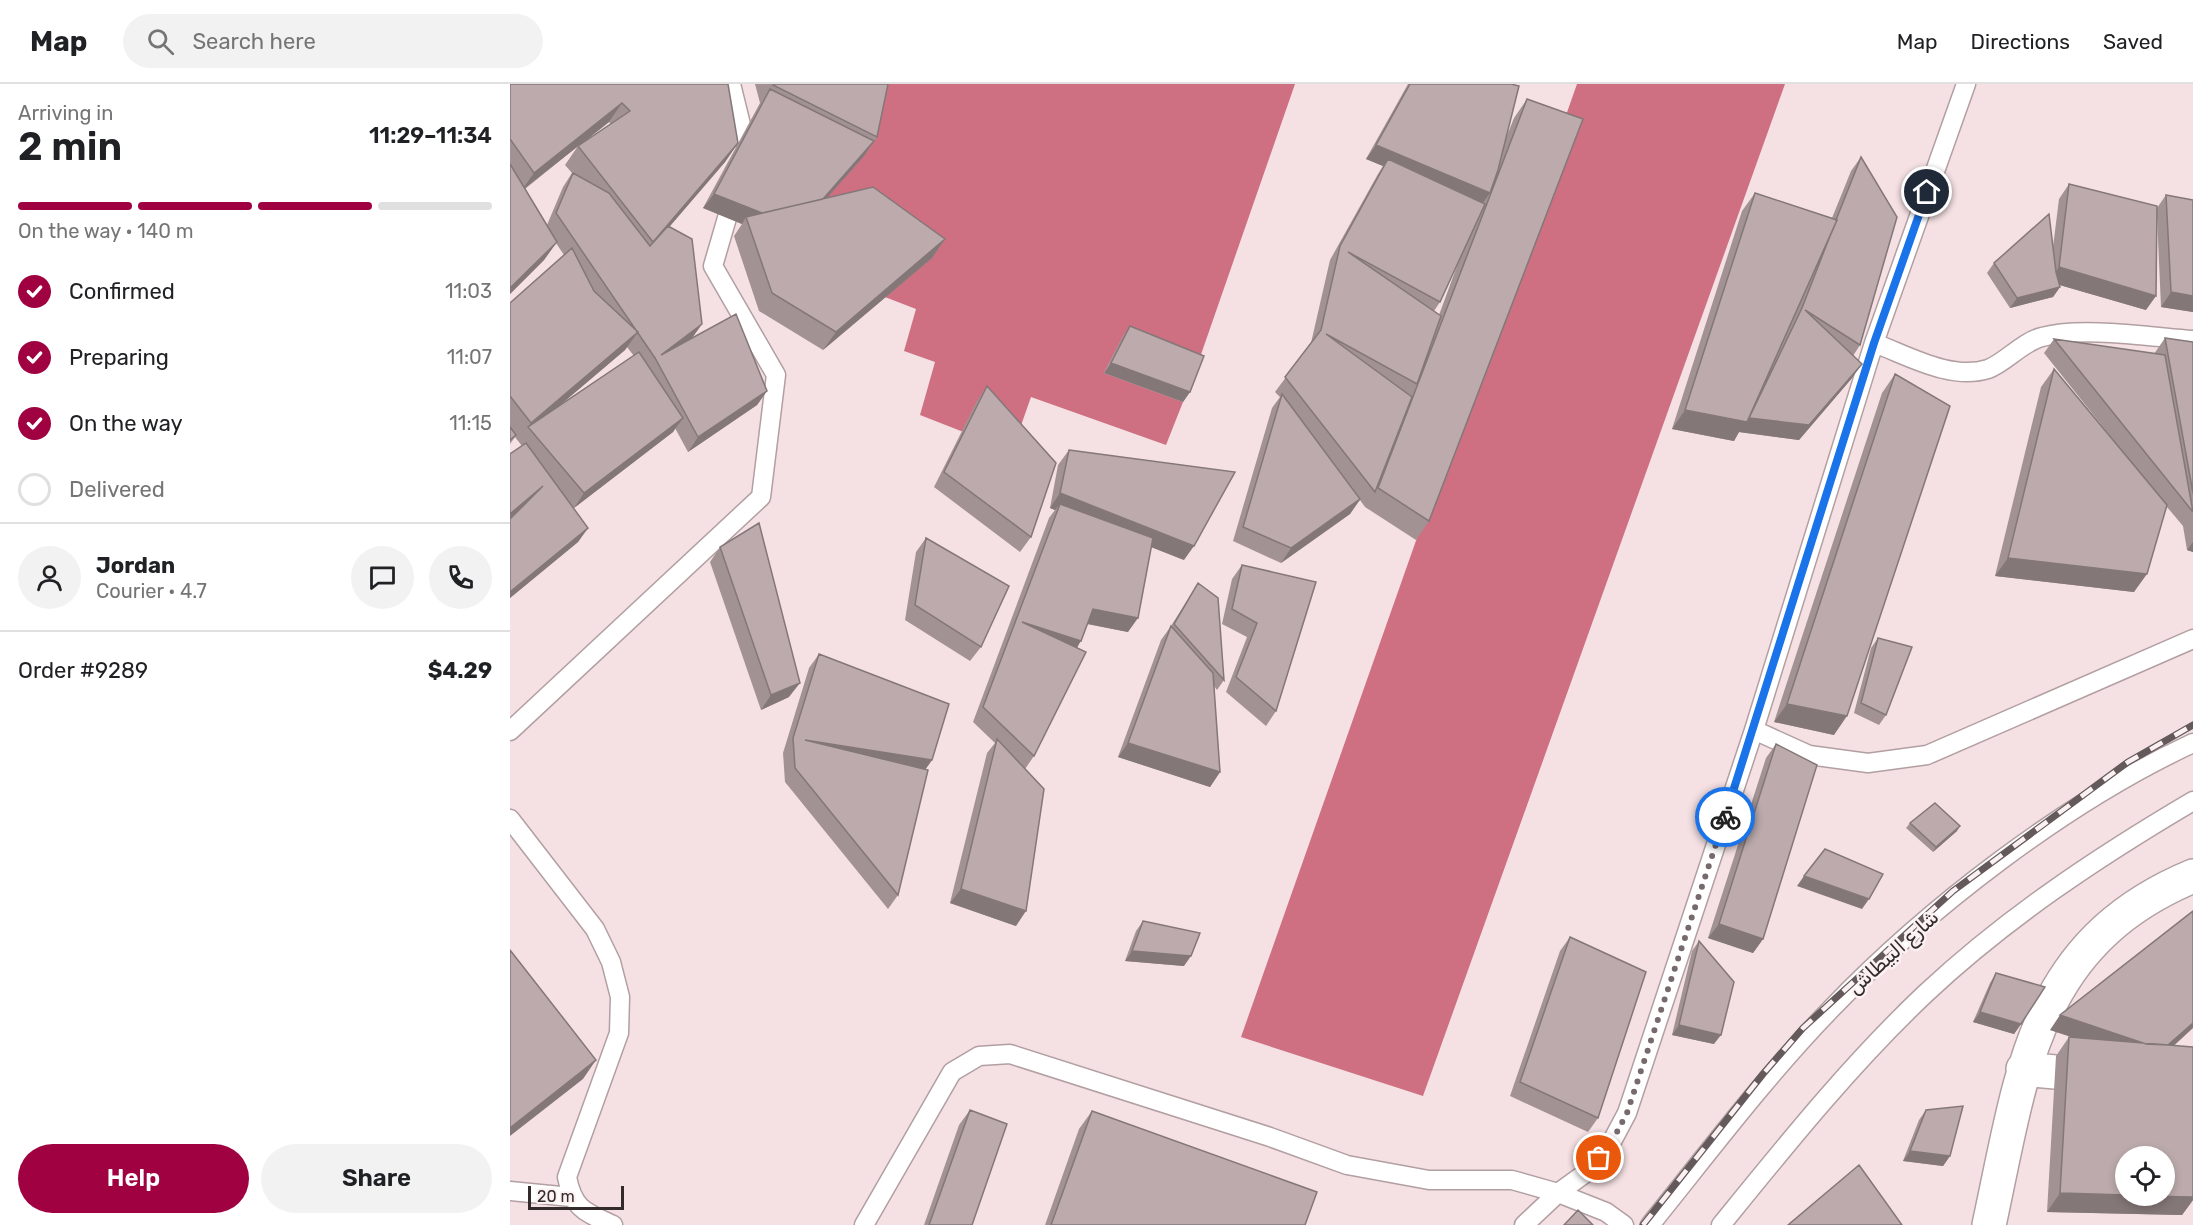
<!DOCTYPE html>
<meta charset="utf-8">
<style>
:root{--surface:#fff;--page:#f2f2f2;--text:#202124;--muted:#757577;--line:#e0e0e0;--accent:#a00241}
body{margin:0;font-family:Rubik,Cairo,sans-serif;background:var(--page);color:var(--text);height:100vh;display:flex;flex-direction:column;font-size:22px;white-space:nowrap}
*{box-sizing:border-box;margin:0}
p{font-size:20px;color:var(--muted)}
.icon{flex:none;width:33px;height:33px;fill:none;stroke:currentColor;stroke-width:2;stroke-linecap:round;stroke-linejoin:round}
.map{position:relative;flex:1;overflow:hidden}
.drawer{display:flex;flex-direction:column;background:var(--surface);width:510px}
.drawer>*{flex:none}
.controls{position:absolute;left:1605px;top:1062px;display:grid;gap:12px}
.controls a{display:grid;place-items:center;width:60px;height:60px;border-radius:50%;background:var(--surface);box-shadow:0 3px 9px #0003;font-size:30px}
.scale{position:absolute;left:18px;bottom:15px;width:96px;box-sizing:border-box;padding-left:6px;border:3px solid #322a2b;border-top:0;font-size:16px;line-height:21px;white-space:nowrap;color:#322a2b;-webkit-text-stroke:4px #fcf1f2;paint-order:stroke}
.pin{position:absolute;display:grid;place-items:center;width:51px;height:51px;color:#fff;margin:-26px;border:3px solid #fff;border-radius:50%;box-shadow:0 2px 6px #0007}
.courier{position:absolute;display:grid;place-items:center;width:60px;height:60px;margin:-30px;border:4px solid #1a73e8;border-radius:50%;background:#fff;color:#222;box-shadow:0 2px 8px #0007}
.overview em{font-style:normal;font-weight:600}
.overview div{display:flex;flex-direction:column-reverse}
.overview{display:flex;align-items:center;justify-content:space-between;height:102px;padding:0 18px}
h1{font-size:39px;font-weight:600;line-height:45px}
.bar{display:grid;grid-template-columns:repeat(4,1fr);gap:9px 6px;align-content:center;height:72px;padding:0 18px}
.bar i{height:8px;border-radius:4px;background:var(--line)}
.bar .selected{background:var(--accent)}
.bar p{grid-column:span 4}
.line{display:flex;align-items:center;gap:15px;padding:0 18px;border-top:2px solid var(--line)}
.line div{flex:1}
.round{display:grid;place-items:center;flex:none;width:63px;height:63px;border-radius:32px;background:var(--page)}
ol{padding:0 18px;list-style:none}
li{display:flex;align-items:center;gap:18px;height:66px}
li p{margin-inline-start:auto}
li .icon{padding:6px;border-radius:50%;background:var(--accent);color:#fff;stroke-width:4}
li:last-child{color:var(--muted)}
li i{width:33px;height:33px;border:3px solid var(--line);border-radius:50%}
.primary-button{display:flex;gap:12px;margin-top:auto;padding:12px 18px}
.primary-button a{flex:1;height:69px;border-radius:36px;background:var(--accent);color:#fff;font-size:24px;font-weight:600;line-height:69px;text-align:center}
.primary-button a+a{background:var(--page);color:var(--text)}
header{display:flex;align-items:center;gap:36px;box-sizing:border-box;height:84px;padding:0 30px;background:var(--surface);border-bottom:2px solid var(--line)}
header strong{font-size:28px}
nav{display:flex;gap:33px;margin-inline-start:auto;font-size:21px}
.search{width:420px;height:54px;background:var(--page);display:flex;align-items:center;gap:15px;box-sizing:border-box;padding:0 21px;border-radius:33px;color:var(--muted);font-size:22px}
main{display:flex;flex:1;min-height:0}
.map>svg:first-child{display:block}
.water{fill:#ce7082}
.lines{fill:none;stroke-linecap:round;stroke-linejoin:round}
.lane-casing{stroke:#b29fa2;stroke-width:21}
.street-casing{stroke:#b29fa2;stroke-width:36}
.lane{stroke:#fff;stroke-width:18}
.street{stroke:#fff;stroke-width:33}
.rail-casing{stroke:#64595b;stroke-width:7}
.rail{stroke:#fcf1f2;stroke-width:4.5;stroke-dasharray:14;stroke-linecap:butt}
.wall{fill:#a29294;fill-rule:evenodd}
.shaded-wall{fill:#847778}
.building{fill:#bcaaac;stroke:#847778;stroke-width:1.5}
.done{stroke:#766a6c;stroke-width:6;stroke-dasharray:0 10.8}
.route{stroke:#1a73e8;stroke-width:8}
.labels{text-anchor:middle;stroke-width:5;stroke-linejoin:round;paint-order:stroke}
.street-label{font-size:20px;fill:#322a2b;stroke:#fcf1f2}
</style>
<header>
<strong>Map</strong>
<div class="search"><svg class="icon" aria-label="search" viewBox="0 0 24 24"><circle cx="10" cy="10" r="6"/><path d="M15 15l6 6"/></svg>Search here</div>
<nav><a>Map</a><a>Directions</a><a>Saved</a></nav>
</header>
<main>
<section class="drawer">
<div class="overview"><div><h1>2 min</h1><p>Arriving in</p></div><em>11:29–11:34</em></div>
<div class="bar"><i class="selected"></i><i class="selected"></i><i class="selected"></i><i></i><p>On the way · 140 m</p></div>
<ol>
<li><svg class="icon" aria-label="check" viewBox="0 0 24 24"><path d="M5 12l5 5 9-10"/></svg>Confirmed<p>11:03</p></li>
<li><svg class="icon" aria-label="check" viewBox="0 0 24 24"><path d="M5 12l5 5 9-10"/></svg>Preparing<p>11:07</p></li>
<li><svg class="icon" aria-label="check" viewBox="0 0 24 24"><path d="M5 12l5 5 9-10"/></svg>On the way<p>11:15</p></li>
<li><i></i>Delivered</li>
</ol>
<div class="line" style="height:108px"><a class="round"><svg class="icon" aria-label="person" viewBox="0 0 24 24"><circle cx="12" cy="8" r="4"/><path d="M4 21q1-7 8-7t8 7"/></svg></a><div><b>Jordan</b><p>Courier · 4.7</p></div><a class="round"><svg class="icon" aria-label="chat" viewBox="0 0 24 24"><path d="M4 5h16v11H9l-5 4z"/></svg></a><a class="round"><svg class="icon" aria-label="phone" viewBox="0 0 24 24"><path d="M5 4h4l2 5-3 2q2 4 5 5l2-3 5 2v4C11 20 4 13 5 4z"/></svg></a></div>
<div class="line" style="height:78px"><div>Order #9289</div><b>$4.29</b></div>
<div class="primary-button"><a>Help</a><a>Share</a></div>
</section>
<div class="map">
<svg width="1683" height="1141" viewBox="0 0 1683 1141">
<rect width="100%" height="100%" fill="#f5e1e4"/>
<!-- water -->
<path class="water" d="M312,0H785L687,282L614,251L594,289L673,318L656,361L521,313L502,367L410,331L425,278L394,267L406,225L253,166Z
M1067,0H1275L913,1012L731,953Z"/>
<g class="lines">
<!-- lane casing -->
<g class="lane-casing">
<path id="lane" d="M221,0L237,65L235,72
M1364,259C1397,271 1441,297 1478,285C1495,279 1512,258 1532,253C1570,242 1642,253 1683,256
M1244,646L1299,671L1358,679L1417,671L1683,555
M0,647L251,413L266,291L203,182L224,110
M0,735L85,845L101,878L110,913L109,949L57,1093C63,1125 75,1128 103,1141
M0,1107L61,1113
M354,1141L442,988L469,972L500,970L760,1053L837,1081L919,1096H1002L1048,1109L1096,1128L1114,1141
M1014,1141L1048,1109L1077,1088L1100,1061L1117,1029L1244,646L1364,259L1456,0
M1140,1141C1199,1068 1256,992 1321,925C1418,824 1556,718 1683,659
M1211,1141C1276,1061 1340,981 1415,910C1496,834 1588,773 1683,717"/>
</g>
<!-- street casing -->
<g class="street-casing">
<path id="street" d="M1513,985L1589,992
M1479,1141C1512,990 1522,859 1683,792"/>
</g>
<!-- lane -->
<use href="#lane" class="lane"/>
<!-- street -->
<use href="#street" class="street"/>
<!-- rail casing -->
<g class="rail-casing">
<path id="rail" d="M1133,1141L1253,990L1293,944L1443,807L1618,678L1683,641"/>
</g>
<!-- rail -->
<use href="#rail" class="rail"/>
</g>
<!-- wall -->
<path class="wall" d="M0,0H218L228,59L215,78L160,142L192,240L182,254L257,307L247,321L178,368L165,344L163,348L64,424L55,413L78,444L68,458L0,514V370L12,362L5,353L0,360V219L54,171L46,159L34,176L0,210ZM99,38L101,40L69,62ZM68,62L55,81L62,89L53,103L37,141L15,105ZM117,263L124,272L51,320L115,266Z
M245,0H378L367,53L354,72L316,114L435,155L422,174L313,266L249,227L224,152L232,140L193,124L250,19Z
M898,0H1001L996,54L1004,34L1017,15L919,437L906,456L855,423L850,416L840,430L771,479L723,457L762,324L770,313L765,308L801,259L820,176L868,90L873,82L856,75ZM950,174L929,231L924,227L930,218Z
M1351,73L1350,261L1343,272L1342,294L1289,356L1229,348L1224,357L1162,345L1232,127L1245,109L1322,134L1341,87Z
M1559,100L1647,124L1656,111L1683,228L1651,223L1647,132L1636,226L1550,201V203L1543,213L1500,224L1477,189L1484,179L1543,163L1549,115Z
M620,242L680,308L673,318L594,289L613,252Z
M1655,254L1683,258V468L1677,466L1673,442L1657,423L1624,508L1485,492L1531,303L1544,285L1613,368L1534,269L1544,255L1644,270Z
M1385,290L1324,651L1264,638L1372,309Z
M477,302L521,453L510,468L424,403L467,317Z
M559,366L674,476L641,463L618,548L577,540L524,672L515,685L506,842L440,819L477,669L485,659L463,638L539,434L545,426L540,424L548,381Z
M416,454L471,563L460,577L395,536L406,468Z
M210,463L279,613L251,626L200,478Z
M732,481L806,498L766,627L756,642L716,608L737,553L712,540L722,495Z
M688,499L714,596L707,606L704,602L710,688L700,703L608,673L651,556L661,542Z
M1368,554L1376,631L1369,641L1344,629L1361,564Z
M309,570L422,676L415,686L388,811L378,825L275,698L273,669L299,584Z
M1266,660L1253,855L1243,869L1198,854L1256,674Z
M1400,739L1447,747L1423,768L1396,744Z
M633,837L674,882L615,877L626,847Z
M1060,853L1088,1034L1078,1048L1000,1012L1050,867Z
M1189,857L1204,960L1162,951L1182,867Z
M1486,889L1511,940L1504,950L1463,938L1480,899Z
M1540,946L1663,962L1683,963V1116L1672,1131L1537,1128L1546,972L1559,953L1565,954Z
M460,1026L462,1141H414L449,1041Z
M1416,1026L1440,1072L1433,1082L1393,1077L1409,1036Z
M582,1027L795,1141H535L569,1045Z"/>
<!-- shaded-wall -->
<path class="shaded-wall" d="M112,19L99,38L11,107L24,89Z
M364,57L354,72L299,134L236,133L232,140L193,124L204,110Z
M228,59L215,78L130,177L143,158Z
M866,61L980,109L970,123L878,75L873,82L856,75Z
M435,155L422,174L313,266L326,248Z
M47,158L34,176L0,210V204Z
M1549,183L1646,212L1636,226L1539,198Z
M1550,203L1543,213L1500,224L1507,214Z
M1661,208L1683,212V228L1651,223Z
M192,240L182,254L151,271Z
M128,248L115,266L21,346L18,343L21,339Z
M601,279L680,308L673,318L594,289Z
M1352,280L1342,294L1289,356L1229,348L1224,357L1162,345L1175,326Z
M257,307L247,321L178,368L188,353Z
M173,334L163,348L64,424L74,409Z
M33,402L0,436V430Z
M550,409L684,462L674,476L547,426L550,420L545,426L540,424Z
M850,415L840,430L771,479L781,464Z
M78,444L68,458L0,514V508Z
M1683,458V468L1677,466Z
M1498,474L1637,490L1624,508L1485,492Z
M583,525L628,534L618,548L573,539Z
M512,538L571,557L561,572Z
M290,599L279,613L251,626L261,611Z
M1277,620L1337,632L1324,651L1264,638Z
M295,656L422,676L412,690Z
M618,659L710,688L700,703L608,673Z
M1450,742L1447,747L1423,768L1426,763Z
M1294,792L1359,815L1352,825L1287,802Z
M451,805L516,827L506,842L440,819Z
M1209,840L1253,855L1243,869L1198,854Z
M622,867L681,872L674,882L615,877Z
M1470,928L1511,940L1504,950L1463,938Z
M1550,931L1683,939V944L1644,980L1540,946Z
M1169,941L1211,951L1204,960L1162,951Z
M86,976L73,995L0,1052V1044Z
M1400,1067L1440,1072L1433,1082L1393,1077Z
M1550,1109L1683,1113V1116L1672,1131L1537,1128Z"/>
<!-- building -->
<path class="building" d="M0,0H218L228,59L143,158L68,62L120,27L112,19L24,89L0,55Z
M263,0H378L367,53L263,1Z
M900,0H1001L1009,2L988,86L980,109L866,61Z
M260,5L364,57L313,115L252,129L204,110Z
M1017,15L1073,35L919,437L868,404Z
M1351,73L1387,133L1350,261L1295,226L1352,280L1299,341L1239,334L1292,224L1318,157L1327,136H1326Z
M878,75L975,120L930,218L838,168L931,232L907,300L816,250L902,313L865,408L775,293L811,246L830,162Z
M0,80L47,158L0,204Z
M63,89L99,109L140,162L158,142L182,155L192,240L151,271L226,230L257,307L188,353L145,274L46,129Z
M1559,100L1647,122L1646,212L1549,183Z
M363,103L435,155L326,248L262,209L236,133Z
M1245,109L1327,136L1237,338L1175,326Z
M1656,111L1683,116V212L1661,208Z
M1539,130L1546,188L1550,203L1507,214L1484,179Z
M62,164L84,207L128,248L21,339L0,312V219Z
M620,242L694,272L680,308L601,279Z
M1655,254L1683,258V409Z
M1544,255L1655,271L1683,428Z
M129,268L173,334L74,409L18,343Z
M1544,285L1657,421L1637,490L1498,474Z
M1385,290L1440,322L1337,632L1277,620Z
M477,302L546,379L521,453L434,388Z
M772,310L850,415L781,464L733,443Z
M0,343L6,351L0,356Z
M16,359L78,444L0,508V435L33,402L0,430V370Z
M559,366L725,388L684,462L550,409Z
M550,420L643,454L628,534L583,525L571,557L512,538L576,568L524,672L473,623Z
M249,439L290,599L261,611L210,463Z
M416,454L499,502L471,563L405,521Z
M732,481L806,498L766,627L726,593L747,539L722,525Z
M688,499L708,514L714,596L664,540Z
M661,542L703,589L710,688L618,659Z
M1368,554L1402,563L1376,631L1351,619Z
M309,570L439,620L422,676L295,656L418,686L388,811L285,684L283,654Z
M487,655L534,705L516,827L451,805Z
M1266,660L1307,681L1253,855L1209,840Z
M1425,719L1450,742L1426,763L1400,739Z
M1315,765L1373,790L1359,815L1294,792Z
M1683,827V939L1658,961L1636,960L1550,931Z
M633,837L690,849L681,872L622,867Z
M1060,853L1136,888L1088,1034L1010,998Z
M1189,857L1224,898L1211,951L1169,941Z
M0,866L86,976L0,1044Z
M1486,889L1535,903L1511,940L1470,928Z
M1559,953L1683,963V1113L1635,1112H1654V1072H1616V1111L1550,1109Z
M1453,1022L1440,1072L1400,1067L1416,1026Z
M460,1026L497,1040L462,1141H419Z
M582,1027L807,1108L795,1141H541Z
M1349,1081L1392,1141H1278Z
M1068,1126L1083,1141H1054Z"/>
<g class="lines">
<!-- done -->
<path class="done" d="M1089,1074L1100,1061L1117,1029L1215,733"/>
<!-- route -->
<path class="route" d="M1215,733L1364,259L1417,108"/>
</g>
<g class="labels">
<!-- street labels -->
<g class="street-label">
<text transform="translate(1383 868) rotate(-42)" y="7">شارع البيطاش</text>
</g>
</g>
</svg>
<div class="controls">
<a><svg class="icon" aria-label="locate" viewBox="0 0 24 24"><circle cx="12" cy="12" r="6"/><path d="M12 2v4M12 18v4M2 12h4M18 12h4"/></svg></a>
</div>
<div class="scale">20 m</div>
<div class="pin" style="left:1089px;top:1074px;background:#ea580c"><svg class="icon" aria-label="bag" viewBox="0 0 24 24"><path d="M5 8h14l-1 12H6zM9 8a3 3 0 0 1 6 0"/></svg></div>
<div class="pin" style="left:1417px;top:108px;background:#1f2937"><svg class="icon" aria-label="home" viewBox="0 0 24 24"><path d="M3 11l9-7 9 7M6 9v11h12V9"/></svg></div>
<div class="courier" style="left:1215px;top:733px"><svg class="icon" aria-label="bike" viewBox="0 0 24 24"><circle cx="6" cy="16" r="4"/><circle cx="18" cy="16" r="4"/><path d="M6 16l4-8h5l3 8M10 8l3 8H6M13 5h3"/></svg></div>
</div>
</main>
